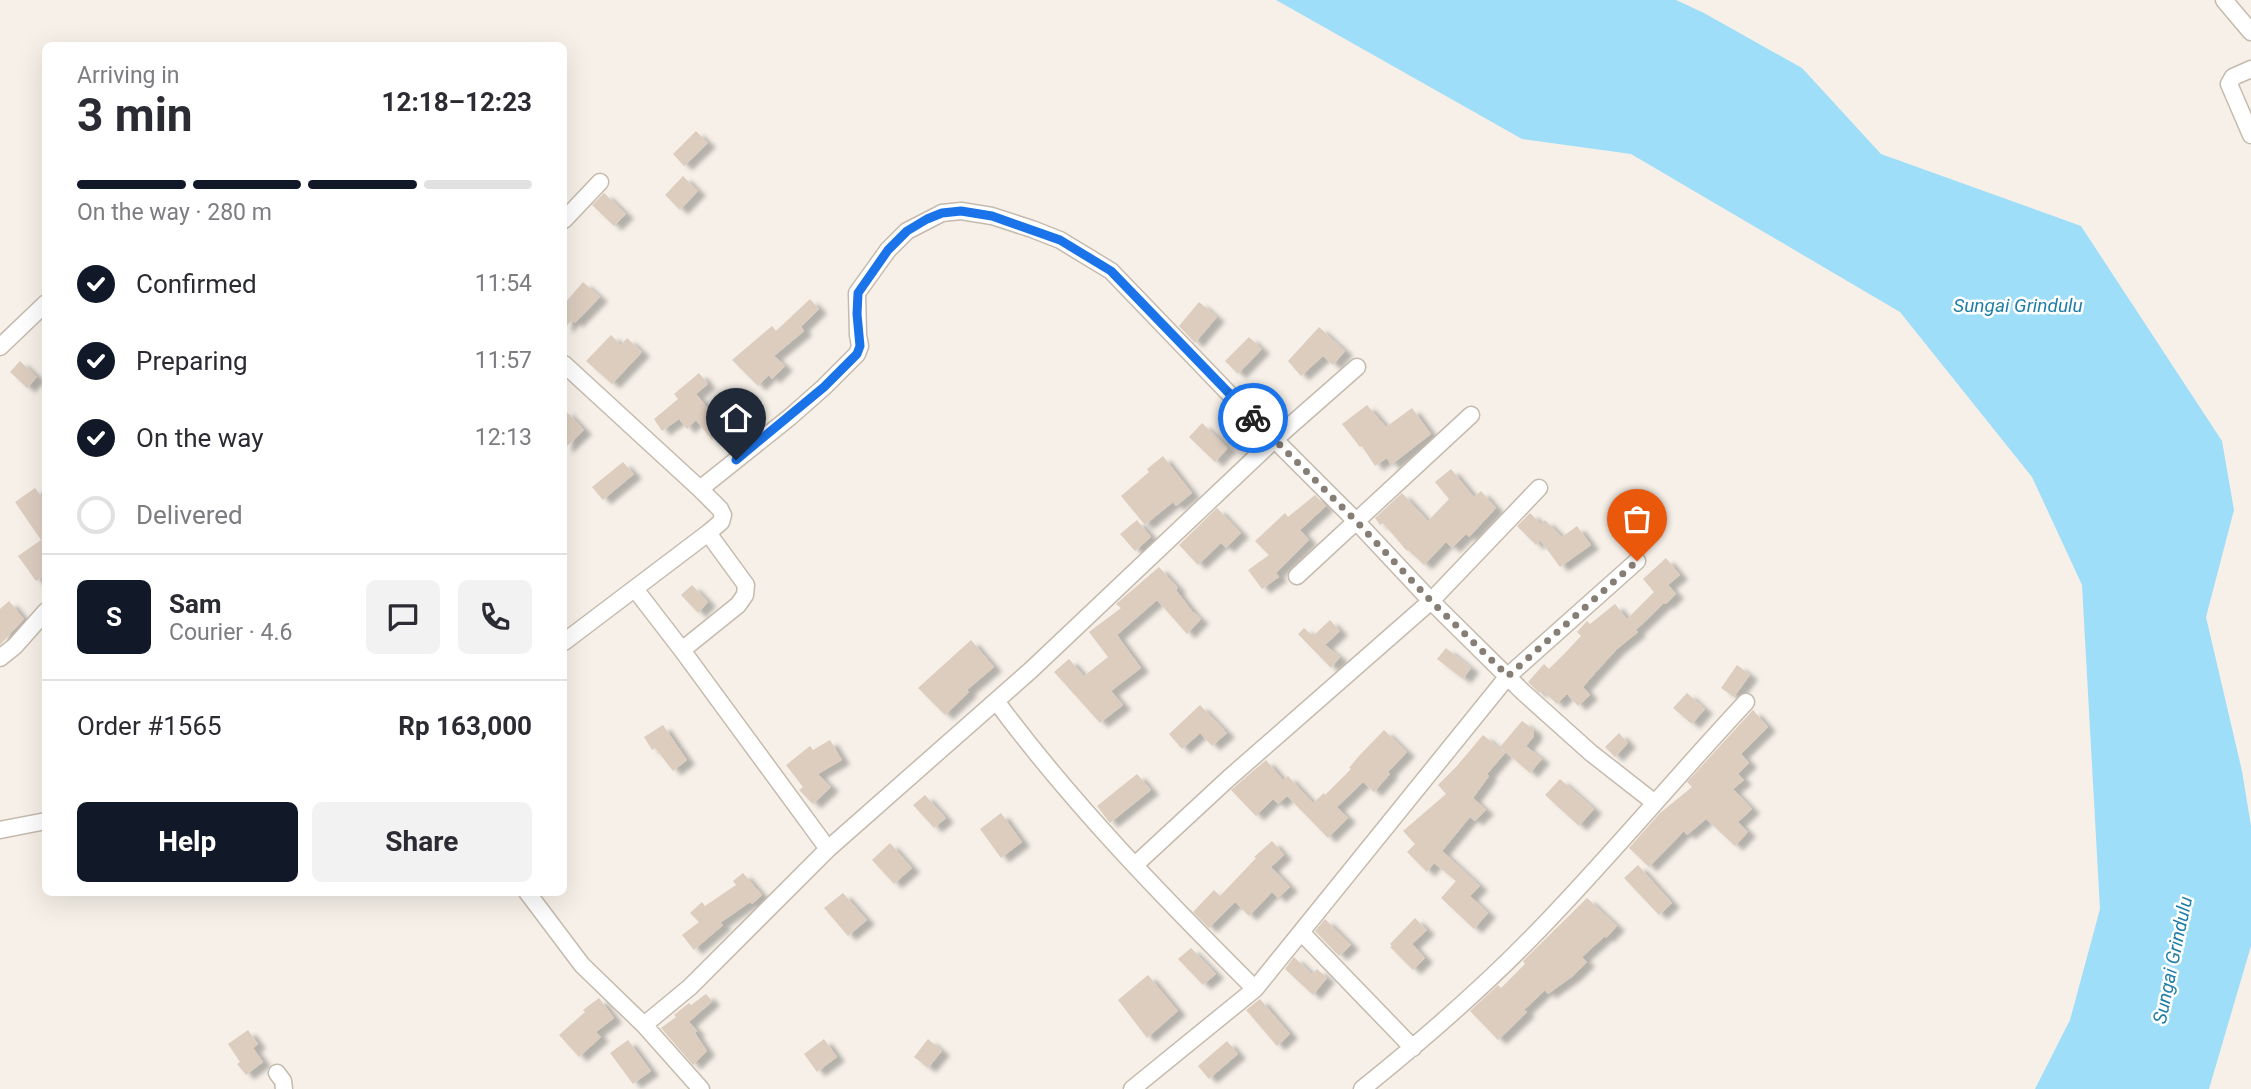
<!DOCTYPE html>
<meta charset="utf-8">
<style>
:root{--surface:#fff;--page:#f2f2f3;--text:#2b2b33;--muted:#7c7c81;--line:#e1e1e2;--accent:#111827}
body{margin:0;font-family:Roboto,sans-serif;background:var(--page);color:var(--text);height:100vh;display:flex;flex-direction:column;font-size:26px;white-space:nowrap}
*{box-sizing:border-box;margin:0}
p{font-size:23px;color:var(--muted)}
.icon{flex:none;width:38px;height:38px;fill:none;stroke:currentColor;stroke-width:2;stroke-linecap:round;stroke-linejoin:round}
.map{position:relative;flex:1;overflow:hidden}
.sheet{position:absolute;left:42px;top:42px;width:525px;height:854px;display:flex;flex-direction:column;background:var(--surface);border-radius:10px;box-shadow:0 7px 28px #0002}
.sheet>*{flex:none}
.pin{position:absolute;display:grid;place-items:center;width:60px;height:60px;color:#fff;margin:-72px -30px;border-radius:50% 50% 50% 0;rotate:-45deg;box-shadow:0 0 7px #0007}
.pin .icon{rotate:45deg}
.courier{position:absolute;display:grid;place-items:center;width:70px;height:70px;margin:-35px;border:5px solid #1a73e8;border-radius:50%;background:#fff;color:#222;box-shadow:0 2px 9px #0007}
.head em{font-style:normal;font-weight:700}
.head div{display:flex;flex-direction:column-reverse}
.head{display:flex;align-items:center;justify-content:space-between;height:119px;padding:0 35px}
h1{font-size:46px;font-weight:700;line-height:52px}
.bar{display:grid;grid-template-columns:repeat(4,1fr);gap:10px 7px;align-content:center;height:84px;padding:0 35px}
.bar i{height:9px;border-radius:5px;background:var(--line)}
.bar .active{background:var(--accent)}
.bar p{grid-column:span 4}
.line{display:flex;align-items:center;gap:18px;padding:0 35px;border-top:2px solid var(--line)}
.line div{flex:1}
.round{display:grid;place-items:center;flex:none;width:74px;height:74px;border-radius:10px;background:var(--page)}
ol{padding:0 35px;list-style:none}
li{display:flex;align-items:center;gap:21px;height:77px}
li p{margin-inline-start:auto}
li .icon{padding:7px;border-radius:50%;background:var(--accent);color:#fff;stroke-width:4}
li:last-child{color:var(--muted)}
li i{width:38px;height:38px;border:4px solid var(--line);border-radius:50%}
.primary-button{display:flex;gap:14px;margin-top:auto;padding:14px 35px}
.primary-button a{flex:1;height:80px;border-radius:10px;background:var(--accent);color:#fff;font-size:28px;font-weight:700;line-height:80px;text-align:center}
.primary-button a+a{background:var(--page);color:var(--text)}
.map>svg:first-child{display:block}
.water{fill:#9fdef8}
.building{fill:#dccdbf;filter:url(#shadow)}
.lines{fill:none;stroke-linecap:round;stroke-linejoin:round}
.minor-casing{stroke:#c5baad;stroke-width:19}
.minor{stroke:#fff;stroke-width:16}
.done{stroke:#867e74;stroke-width:7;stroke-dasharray:0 12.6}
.route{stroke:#1a73e8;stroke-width:9}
.labels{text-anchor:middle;stroke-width:5;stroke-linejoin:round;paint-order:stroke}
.water-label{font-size:19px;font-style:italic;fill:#1f7ea8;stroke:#fff}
</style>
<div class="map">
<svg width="2251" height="1089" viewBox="0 0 2251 1089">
<defs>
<filter id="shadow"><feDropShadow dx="8" dy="4.5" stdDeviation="2" flood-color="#0004"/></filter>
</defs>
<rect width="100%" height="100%" fill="#f6f0e8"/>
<!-- water -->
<path class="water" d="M1276,0H1676L1704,13L1802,68L1881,154L2081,226L2222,441L2234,510L2206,617L2242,771L2251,826V946L2209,1089H2035L2070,1020L2100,909L2082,585L2032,477L1900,312L1631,154L1522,139Z"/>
<!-- building -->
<path class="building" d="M696,131L708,143L684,166L673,154Z
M683,176L698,191L680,210L665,195Z
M604,193L626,214L614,226L592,205Z
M583,282L600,297L575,323L572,320L564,329V304Z
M810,299L819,309L801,327L804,331L774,356L785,366L772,379L769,375L758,386L732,360L772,326L776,331Z
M1199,302L1217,317L1195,343L1179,326Z
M1319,327L1345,351L1333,365L1323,356L1301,376L1288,361Z
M611,335L621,345L627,338L642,352L612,384L586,361Z
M1249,337L1262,349L1238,374L1225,361Z
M20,361L37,377L27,388L10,372Z
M699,373L708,384L696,394L725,429L712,440L696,420L687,429L679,419L662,431L654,419L678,399L674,394Z
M1367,405L1386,427L1412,408L1431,434L1391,465L1387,458L1375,466L1362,446L1360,447L1342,424Z
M564,409L584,430L564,449Z
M1202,423L1228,448L1215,462L1189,437Z
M1163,456L1192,493L1176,506L1173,502L1145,525L1121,496L1149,472L1147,469Z
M623,462L634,474L603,500L592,487Z
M1451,469L1474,497L1481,491L1496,508L1469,537L1466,534L1452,548L1446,542L1424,565L1408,550L1407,551L1383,523L1380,525L1375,518L1402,493L1428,521L1449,499L1435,482Z
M35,488L46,503V575L36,581L18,556L41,540L15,502Z
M1315,495L1326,506L1300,530L1309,540L1276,573L1279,577L1262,589L1248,570L1269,555L1255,541L1285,513L1288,517Z
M1217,508L1241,533L1226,548L1221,543L1198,565L1179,545Z
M1530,513L1541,524L1545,520L1562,537L1577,526L1591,545L1560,567L1540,540L1536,545L1517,526Z
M1137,520L1151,537L1135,551L1120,534Z
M1666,558L1680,575L1668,585L1676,594L1666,604L1664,603L1636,630L1638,632L1617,649L1596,672L1583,687L1590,695L1578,706L1567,694L1557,704L1542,690L1539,693L1528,682L1544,664L1549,669L1565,653L1581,636L1577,632L1587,621L1590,624L1615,604L1627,619L1654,592L1643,579Z
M1159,567L1178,588L1176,590L1192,611L1201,619L1187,634L1157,600L1117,635L1141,668L1111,691L1123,705L1100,723L1054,672L1069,659L1084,676L1108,657L1089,632L1121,608L1116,604Z
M692,585L708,602L698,613L681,595Z
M9,601L24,619L0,645V609Z
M1330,620L1340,631L1325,645L1340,657L1331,668L1298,634L1304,628L1313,636Z
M971,640L994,667L967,690L969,692L945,715L918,688Z
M1446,648L1471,668L1463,679L1437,659Z
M1737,665L1750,675L1734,697L1721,688Z
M1687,693L1705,709L1692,724L1673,708Z
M1200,705L1227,733L1212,746L1200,733L1182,749L1169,734Z
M1753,710L1768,727L1741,754L1749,763L1738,774L1744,780L1733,789L1752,809L1738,822L1748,832L1735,846L1706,819L1687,835L1684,831L1649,867L1629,848L1660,813L1692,787L1687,782Z
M1522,721L1534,730V736L1526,746L1542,759L1530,773L1500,747Z
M663,725L687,760L673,771L655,748L652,750L644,737Z
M1384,730L1407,752L1388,772L1390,774L1374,792L1363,782L1337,807L1348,818L1328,838L1287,796L1278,804L1273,799L1256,816L1231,790L1266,760L1283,780L1288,776L1313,803L1324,793L1325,795L1351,769L1349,768L1358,757Z
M1619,733L1628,743L1615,757L1605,747Z
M1483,735L1505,753L1487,774L1489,776L1473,798L1486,810L1475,821L1470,817L1442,851L1480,886L1470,896L1488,913L1474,929L1441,898L1456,881L1434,863L1427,872L1407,852L1415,844L1403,831L1446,794L1438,785L1456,767Z
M830,740L842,760L818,774L831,787L813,804L799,790L803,787L786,765L810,746L813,750Z
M1137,774L1151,790L1110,823L1097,806Z
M1560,779L1594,809L1579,826L1545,795Z
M925,795L946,818L934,828L913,805Z
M1001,813L1022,842L1001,858L980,829Z
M1272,841L1284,855L1271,867L1290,887L1278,898L1272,892L1249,916L1235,902L1209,928L1193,912L1214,890L1220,896L1256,858L1254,857Z
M890,843L912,868L894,884L872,860Z
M1638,865L1672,903L1659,915L1624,878Z
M743,873L762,895L752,904L750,902L720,923L723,925L694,950L682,935L699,922L690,913L702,902L705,906L736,885L733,881Z
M843,893L867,920L848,936L824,908Z
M1587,898L1617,926L1606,938L1605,936L1582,957L1587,962L1573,976L1548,994L1545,990L1524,1010L1527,1012L1515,1024L1498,1040L1470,1011L1498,985L1501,988L1525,964L1523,961Z
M1415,918L1427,930L1412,944L1425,958L1413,970L1390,947L1392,946L1390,944Z
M1325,919L1351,945L1339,956L1315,931Z
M1191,948L1216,974L1203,985L1178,959Z
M1294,957L1312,974L1317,969L1327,978L1313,995L1285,969Z
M1148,975L1178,1011L1147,1038L1118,1000Z
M706,994L712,1001L689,1022L697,1031L695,1033L707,1051L693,1065L661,1028L676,1017L674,1015L689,1003L691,1005Z
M599,998L614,1018L596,1032L601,1037L579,1057L559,1035L585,1012L583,1010Z
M1260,999L1290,1034L1277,1046L1246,1010Z
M248,1030L258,1044L253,1048L263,1062L246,1075L237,1064L240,1062L228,1044Z
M824,1039L837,1057L817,1072L804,1054Z
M928,1039L942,1051L928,1068L914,1057Z
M628,1040L651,1071L633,1084L610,1053Z
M1227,1041L1238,1054L1209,1079L1198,1066Z"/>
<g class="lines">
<!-- minor casing -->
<g class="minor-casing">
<path id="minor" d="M2224,0L2251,32
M2251,69L2233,77L2229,84L2251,135
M564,220L600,182
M0,347L46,303
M564,364L700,489L720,509L723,515L721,522L708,533L564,642
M700,489L790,417L824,387L857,354L860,346L858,335L857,293L888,250L907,231L942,213L961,211L992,216L1032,229L1060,240L1111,271L1239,404L1356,521L1431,601L1523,692L1591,753L1655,803
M708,533L746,585L745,595L738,605L682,650L828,849
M1297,576L1471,415
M635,589L682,650
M0,658L15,646L46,611
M996,701C1073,805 1164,898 1255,989
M0,830L46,821
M1135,865L1229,778L1431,601L1539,488
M527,892L582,965L644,1025L701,1089
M1301,932L1413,1048
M644,1025L690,987L828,849L1031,670L1274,440L1357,367
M277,1073L283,1081L284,1089
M1132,1089L1255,989L1508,676L1637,561
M1362,1089C1423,1040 1483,988 1537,932C1609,858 1675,778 1746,702"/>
</g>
<!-- minor -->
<use href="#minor" class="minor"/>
</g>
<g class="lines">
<!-- done -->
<path class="done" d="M1253,418L1356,521L1431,601L1508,676L1637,561"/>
<!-- route -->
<path class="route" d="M736,460L824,387L857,354L860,346L857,314L858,293L888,250L907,231L927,219L942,213L961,211L992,216L1060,240L1111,271L1253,418"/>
</g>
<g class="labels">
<!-- water labels -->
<g class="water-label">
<text x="2018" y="312">Sungai Grindulu</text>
<text transform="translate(2172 960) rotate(-78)" y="7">Sungai Grindulu</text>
</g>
</g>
</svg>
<div class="pin" style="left:1637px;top:561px;background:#ea580c"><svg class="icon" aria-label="bag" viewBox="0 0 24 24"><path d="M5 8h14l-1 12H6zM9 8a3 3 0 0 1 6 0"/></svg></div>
<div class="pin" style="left:736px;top:460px;background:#1f2937"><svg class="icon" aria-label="home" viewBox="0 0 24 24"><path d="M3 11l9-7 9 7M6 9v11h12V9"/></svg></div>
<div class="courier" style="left:1253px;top:418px"><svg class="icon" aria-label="bike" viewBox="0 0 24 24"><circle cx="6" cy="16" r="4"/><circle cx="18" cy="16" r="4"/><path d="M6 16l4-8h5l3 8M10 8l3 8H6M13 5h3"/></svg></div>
<section class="sheet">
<div class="head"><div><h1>3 min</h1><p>Arriving in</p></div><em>12:18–12:23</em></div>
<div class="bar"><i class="active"></i><i class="active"></i><i class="active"></i><i></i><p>On the way · 280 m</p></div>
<ol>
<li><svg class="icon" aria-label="check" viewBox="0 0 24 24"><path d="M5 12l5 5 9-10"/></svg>Confirmed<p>11:54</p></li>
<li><svg class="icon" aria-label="check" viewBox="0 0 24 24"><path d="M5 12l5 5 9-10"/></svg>Preparing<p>11:57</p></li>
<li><svg class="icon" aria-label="check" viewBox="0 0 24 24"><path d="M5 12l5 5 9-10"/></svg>On the way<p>12:13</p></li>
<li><i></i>Delivered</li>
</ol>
<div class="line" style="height:126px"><b class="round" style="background:var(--accent);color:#fff">S</b><div><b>Sam</b><p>Courier · 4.6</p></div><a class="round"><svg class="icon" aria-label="chat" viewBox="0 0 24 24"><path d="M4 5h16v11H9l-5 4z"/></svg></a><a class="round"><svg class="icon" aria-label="phone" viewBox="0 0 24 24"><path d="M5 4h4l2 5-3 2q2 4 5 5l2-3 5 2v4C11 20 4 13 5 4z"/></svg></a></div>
<div class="line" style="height:91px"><div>Order #1565</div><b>Rp 163,000</b></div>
<div class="primary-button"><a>Help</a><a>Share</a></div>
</section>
</div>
